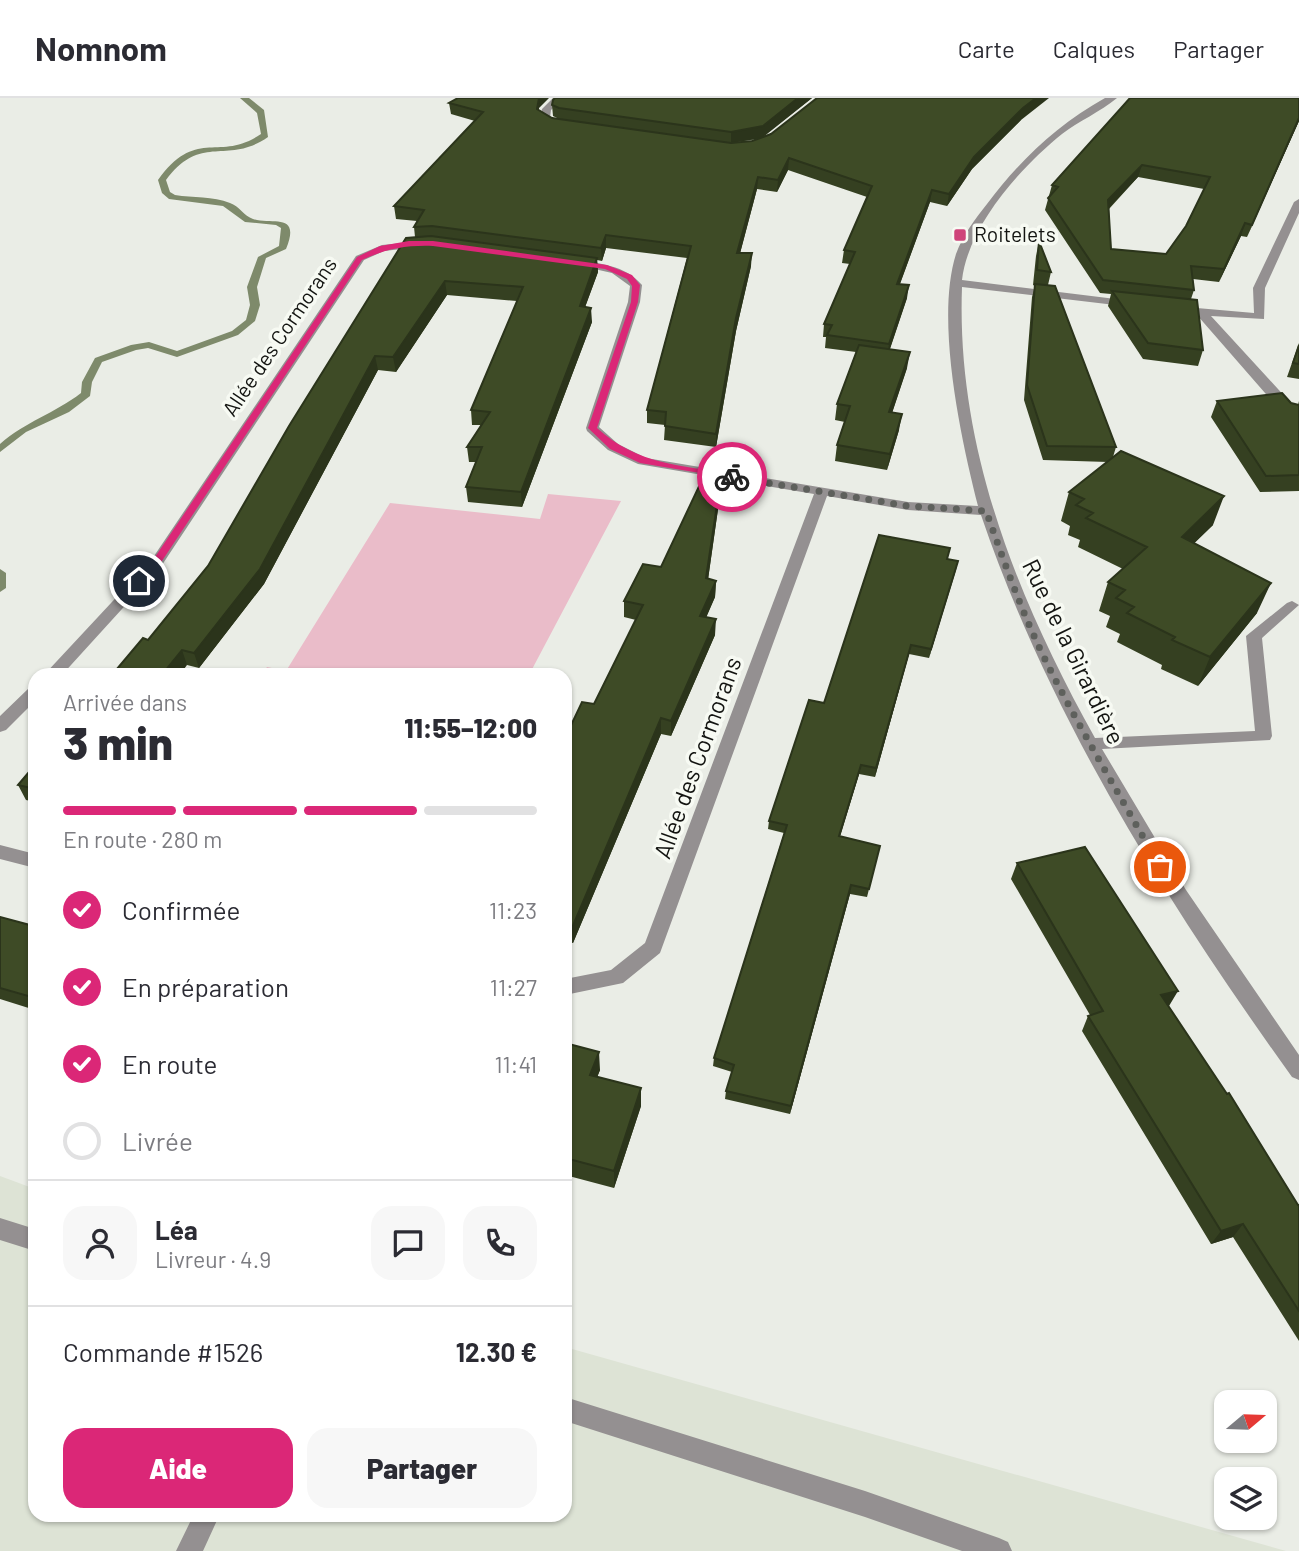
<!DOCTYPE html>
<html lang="fr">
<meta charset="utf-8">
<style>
:root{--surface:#fff;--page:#f7f7f7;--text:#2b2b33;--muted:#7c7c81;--line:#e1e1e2;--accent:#db2777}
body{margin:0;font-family:Barlow,sans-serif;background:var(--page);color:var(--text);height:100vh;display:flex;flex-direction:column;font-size:26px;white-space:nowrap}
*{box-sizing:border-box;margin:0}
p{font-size:23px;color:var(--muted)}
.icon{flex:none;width:38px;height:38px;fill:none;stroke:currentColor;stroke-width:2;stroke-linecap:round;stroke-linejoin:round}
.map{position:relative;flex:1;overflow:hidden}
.panel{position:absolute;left:28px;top:570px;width:544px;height:854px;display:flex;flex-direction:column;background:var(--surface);border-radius:21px;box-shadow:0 2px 5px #0004}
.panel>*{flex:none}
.needle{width:46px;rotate:71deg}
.fabs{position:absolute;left:1214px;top:1292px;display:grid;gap:14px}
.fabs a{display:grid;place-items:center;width:63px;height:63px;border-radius:14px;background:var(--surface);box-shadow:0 2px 5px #0004;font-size:35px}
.pin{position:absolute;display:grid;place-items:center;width:60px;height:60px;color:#fff;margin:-30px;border:4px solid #fff;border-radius:50%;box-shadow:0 2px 7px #0007}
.courier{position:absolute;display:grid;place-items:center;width:70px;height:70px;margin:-35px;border:5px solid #db2777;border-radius:50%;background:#fff;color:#222;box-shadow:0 2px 9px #0007}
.headline em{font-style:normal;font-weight:800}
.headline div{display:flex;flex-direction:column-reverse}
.headline{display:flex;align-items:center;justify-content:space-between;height:119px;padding:0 35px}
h1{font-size:46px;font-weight:800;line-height:52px}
.bar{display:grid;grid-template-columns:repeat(4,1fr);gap:10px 7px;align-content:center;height:84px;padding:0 35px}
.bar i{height:9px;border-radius:5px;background:var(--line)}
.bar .active{background:var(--accent)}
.bar p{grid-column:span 4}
.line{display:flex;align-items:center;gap:18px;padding:0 35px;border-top:2px solid var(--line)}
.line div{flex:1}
.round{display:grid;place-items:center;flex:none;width:74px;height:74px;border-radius:21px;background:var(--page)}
ol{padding:0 35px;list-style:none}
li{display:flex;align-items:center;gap:21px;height:77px}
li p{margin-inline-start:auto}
li .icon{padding:7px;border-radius:50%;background:var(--accent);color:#fff;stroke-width:4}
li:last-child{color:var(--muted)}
li i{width:38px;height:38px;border:4px solid var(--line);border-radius:50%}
.primary-button{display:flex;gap:14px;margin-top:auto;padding:14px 35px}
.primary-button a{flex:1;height:80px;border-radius:21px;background:var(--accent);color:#fff;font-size:28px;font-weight:800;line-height:80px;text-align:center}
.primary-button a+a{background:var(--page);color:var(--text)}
header{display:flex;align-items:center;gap:42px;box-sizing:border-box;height:98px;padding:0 35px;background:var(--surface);border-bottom:2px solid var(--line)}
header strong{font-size:33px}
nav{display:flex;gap:38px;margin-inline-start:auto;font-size:24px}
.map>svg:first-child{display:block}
.built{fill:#dde3d5}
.green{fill:#eabcc9}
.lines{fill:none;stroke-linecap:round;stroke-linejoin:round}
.stream{fill:#7e8a6b;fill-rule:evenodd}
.minor{fill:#949091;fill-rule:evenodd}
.wall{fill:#354021;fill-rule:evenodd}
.shaded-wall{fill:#2b341b}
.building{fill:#3e4b26;stroke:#2b341b;stroke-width:2;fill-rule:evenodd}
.route{fill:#db2777}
.done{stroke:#5e605c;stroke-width:7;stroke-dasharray:0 12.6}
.poi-dot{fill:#cf447a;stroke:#f7faf3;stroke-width:2.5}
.labels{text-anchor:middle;stroke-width:7;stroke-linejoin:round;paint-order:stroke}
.far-poi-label{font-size:21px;fill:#131411;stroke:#f7faf3;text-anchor:start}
.far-street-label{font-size:21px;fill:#131411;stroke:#f7faf3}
.street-label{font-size:24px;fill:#131411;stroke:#f7faf3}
</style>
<header>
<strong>Nomnom</strong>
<nav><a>Carte</a><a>Calques</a><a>Partager</a></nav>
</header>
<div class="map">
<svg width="1299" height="1453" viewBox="0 0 1299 1453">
<rect width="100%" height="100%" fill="#eaede6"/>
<!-- built -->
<path class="built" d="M0,1078L35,1091V1418H565V1249L1286,1453H0Z"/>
<!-- green -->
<path class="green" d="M548,396L621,403L529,577H261L267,569L286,573L390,405L540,421Z"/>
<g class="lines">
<!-- stream -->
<path class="stream" d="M240,0H249L264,12L268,39C226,68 202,34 166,82L170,94L175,97C193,100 213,98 230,105C239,108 244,118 253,121C273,127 301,114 286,151L266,160L257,189L260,207L255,223L238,237L177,259L148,250L136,252L102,264L92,284L90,298L69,314L26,334L0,354V346C25,324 55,315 81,295L82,284L95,260L131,247L149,244L177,253L232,233L246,222L250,207L247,189L258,159L279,148L281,130L276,127L245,124L223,108L169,101L162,95L158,82C197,28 219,65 261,36L257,15Z
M0,471L6,475V490L0,494Z"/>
<!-- minor -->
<path class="minor" d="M553,0H563L551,12L550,20L563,26V30H557L540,21L542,11Z
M1105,0H1117C1100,14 1079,23 1062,36C1021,69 968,128 962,182L1132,203L1138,206L1132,209L962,189C956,350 1018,502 1095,640L1255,633L1246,538L1287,505L1292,503L1299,507L1262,540L1272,638L1270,642L1102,651L1186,792L1299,957V982L1292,979C1168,806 1050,620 981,417L908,412L827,398L660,855L623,885L565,897V881L611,872L645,845L814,396L638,366L608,352L587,333L586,330L628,204L630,188L612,175L568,165L574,162C599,165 625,167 642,187L640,204L599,329L618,346L646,360L908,404L978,408C961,341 935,222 956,156C963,137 975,121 987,106C1020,62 1057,27 1105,0Z
M1299,101V115L1265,190L1264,221L1211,218L1299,314V323L1285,318L1197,217L1174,214L1168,211L1174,208L1254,215L1253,190L1294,104Z
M424,143L429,146L428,148L384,153L364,162L162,467L61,578H43L152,461L356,158L382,147Z
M35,588V603L6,632L0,634V618L29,590Z
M0,747L35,756V770L0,761Z
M0,1120L35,1131V1153L0,1142Z
M565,1299L865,1393L999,1440L1008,1444L1012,1453H962L865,1419L565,1323Z
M193,1418H219L203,1453H176Z"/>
</g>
<!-- wall -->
<path class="wall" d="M812,0L762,39L1021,22L972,71L947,108L930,104L900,186L907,200L890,251L907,270L892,315L899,332L887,372L835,363L837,347L845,324L835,322L837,306L856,254L825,250L826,239H823L824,226L850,166L842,165L844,152L867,99L788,72L777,94L757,91L740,155L751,168L736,233L716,349L664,342L665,327L647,325V312L687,160L606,150L602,163L597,162L598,174L585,209L592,224L522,409L468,404L466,389L477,364H469L467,349L481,327H472L471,312L517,203L447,197L396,274L378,272L264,486L199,570L187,567L148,542L208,468L415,139L414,129L417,123L396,121L394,108L475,23L451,16L449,5L539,10V12L552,20H557L553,18L552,7ZM762,40L752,43L737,44Z
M1299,0V23L1247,139L1241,138L1219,184L1193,181L1194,192L1191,201L1203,252L1198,268L1143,261L1108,208L1111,196L1100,195L1045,112L1052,87ZM1138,79L1204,91L1186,128L1166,156L1111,151L1109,111Z
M1039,143L1051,174L1048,187L1116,349L1113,359L1213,427L1194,445L1257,515L1198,588L1161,571L1162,567L1117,544L1120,536L1106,529L1110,518L1099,513L1108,484L1123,471L1078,449L1080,442L1068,437L1070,428L1061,423L1069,394L1108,364L1043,362L1024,302L1032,199L1035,188L1033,187L1036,158Z
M1299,245V281L1287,279Z
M1217,303L1291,305L1298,307L1299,303V393L1260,394L1211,319Z
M722,383L708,481L716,483L715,499L706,519L715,537L671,638L661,636L573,845L565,844V640L594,606L636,522L624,519V503L661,469Z
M948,461L958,463L929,560L909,556L875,679L859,676L840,739L880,748L867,799L850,796L790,1016L725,1001L726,993L732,974L713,968L714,960L784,735L768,731L769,723L824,605Z
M35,667V704L26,702L18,687Z
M1017,765L1169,908H1168L1298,1107H1299V1243L1233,1139L1211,1146L1082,933L1088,918L1090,917L1011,781Z
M0,819L30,827L35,820V912L0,901Z
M565,945L600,972L597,979L641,990V1008L614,1090L565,1077Z"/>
<!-- shaded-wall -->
<path class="shaded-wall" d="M539,0H549L539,10L538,22L537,11Z
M798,0H812L762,40L731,45V34Z
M1036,0H1049L1021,22L972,71L947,108L949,96L974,59L1023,10Z
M1299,20V23L1247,139L1252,127Z
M789,60L788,72L777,94L778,82Z
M1142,67L1138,79L1105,114L1108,102Z
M758,79L757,91L737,167V155Z
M932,92L930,104L895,199L897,186Z
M1245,125L1241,138L1219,184L1224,171Z
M606,137V150L602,163L601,150Z
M752,155L751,168L736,233L716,349V336L736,220Z
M597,160L598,174L580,223V208Z
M445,183L447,197L396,274L393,259Z
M909,187L907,200L887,259L889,246Z
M591,210L592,224L522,409L521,394Z
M910,254L907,270L887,330L889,314Z
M375,258L378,272L264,486L199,570L194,555Z
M902,316L899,332L887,372L890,356Z
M723,367L722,383L706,496V480Z
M1224,398L1213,427L1171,468L1182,439Z
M958,463L956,472L929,560L931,551Z
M716,483L715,499L700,534V518Z
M1271,485L1257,515L1198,588L1210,559Z
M716,521L715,537L671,638V623Z
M911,547L909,556L875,679L876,670Z
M182,552L187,567L179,578H161Z
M661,620V636L573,845L572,830Z
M861,667L859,676L837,747L839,738Z
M851,787L850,796L790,1016L791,1008Z
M1178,893L1169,908L1153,912L1161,897Z
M599,954L600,972L591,995L590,977Z
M641,990V1008L614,1090V1073Z
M1243,1126L1233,1139L1211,1146L1221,1133Z"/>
<!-- building -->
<path class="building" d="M458,0H539L537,11L552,20L731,45L752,43L771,36L817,0H1036L1023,10L974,59L949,96L932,92L897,186L909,187L889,246L827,237L832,227L824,226L855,154L844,152L872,88L789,60L778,82L758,79L737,155H752L736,220L716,336L665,328L666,314L647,312L691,148L606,137L601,150L432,128L414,129L424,112L394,108L483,14L449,5Z
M555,0H798L763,28L731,34L559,10L552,7L553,2Z
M1130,0H1299V20L1252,127L1245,125L1224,171L1191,168L1194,192L1103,182L1048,100L1058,89L1052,87ZM1142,67L1210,79L1186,128L1166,156L1111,151L1108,102Z
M431,138L597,160L580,208L591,210L521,394L466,389L482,349H467L490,314L471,312L523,189L445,183L393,259L375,258L260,471L194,555L182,552L161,578H111L143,540L148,542L208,468L289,328L406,140Z
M1039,143L1051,174L1037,172Z
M1035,186L1055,188L1116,349L1047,348L1027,287Z
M1112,193L1197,202L1203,252L1148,245Z
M859,247L910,254L889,314L902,316L890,356L837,347L850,308L837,306Z
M1299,247V266L1293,265Z
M1282,295L1291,305L1299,307V377L1266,378L1217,303Z
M1121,353L1224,398L1182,439L1271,485L1210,559L1172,542L1175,539L1127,515L1134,509L1116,500L1125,492L1108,484L1147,449L1086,420L1093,415L1076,407L1084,401L1069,394Z
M710,365L723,367L706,480L716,483L700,518L716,521L671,623L661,620L572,830L565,829V640L582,604L594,606L643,507L624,503L643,466L661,469Z
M879,437L950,450L947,461L958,463L931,551L911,547L876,670L861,667L839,738L880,748L869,791L851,787L791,1008L726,993L734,967L714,960L787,727L769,723L809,602L824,605Z
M35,667V691L18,687Z
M1085,749L1178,893L1161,897L1227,996L1229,995L1298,1107H1299V1213L1243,1126L1221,1133L1088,918L1103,913L1017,765Z
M0,819L30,827L35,820V900L0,890Z
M565,945L599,954L590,977L641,990L614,1073L565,1060Z"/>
<!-- route -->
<path class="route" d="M409,143H433L607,167L632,177L640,187L638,204L597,330C638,367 680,367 732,376L737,379L736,381L640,365L610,351L588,330L631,204L632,188L627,181L605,171L433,148C406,147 386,151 362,162L160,466L143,485H136V481L153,462L357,159L380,148Z"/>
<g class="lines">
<!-- done -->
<path class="done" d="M732,379L908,408L986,413C1003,460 1019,507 1041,553C1077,627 1120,697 1160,769"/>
</g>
<!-- markers -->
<rect class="poi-dot" x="953" y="130" width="14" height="14" rx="3.5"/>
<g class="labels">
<!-- far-poi labels -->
<g class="far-poi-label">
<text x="974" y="144">Roitelets</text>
</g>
<!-- far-street labels -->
<g class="far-street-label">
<text transform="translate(280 239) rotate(-56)" y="7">Allée des Cormorans</text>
</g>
<!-- street labels -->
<g class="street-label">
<text transform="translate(1073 554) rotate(64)" y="8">Rue de la Girardière</text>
<text transform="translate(698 660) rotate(-70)" y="8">Allée des Cormorans</text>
</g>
</g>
</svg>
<div class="fabs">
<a><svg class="needle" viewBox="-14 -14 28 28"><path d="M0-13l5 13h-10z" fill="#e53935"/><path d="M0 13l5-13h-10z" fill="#7c7c81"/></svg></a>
<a><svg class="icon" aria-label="layers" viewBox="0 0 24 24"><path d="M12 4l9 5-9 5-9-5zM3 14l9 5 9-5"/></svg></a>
</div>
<div class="pin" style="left:1160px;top:769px;background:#ea580c"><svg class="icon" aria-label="bag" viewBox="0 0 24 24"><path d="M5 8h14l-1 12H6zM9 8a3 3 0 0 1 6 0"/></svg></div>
<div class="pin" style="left:139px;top:483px;background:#1f2937"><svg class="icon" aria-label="home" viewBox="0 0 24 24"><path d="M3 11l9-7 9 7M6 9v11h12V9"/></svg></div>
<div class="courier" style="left:732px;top:379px"><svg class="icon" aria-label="bike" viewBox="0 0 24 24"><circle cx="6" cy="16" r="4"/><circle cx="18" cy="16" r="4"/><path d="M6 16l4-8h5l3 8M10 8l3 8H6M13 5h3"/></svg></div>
<section class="panel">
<div class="headline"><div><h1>3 min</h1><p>Arrivée dans</p></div><em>11:55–12:00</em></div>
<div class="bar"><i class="active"></i><i class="active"></i><i class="active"></i><i></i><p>En route · 280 m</p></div>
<ol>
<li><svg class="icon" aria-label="check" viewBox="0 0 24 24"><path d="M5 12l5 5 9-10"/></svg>Confirmée<p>11:23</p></li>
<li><svg class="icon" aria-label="check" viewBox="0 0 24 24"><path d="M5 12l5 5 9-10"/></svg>En préparation<p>11:27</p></li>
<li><svg class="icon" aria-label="check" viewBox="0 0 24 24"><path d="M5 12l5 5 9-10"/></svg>En route<p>11:41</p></li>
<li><i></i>Livrée</li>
</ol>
<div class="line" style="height:126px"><a class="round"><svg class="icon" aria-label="person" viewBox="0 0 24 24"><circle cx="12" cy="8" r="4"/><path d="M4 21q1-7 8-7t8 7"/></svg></a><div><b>Léa</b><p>Livreur · 4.9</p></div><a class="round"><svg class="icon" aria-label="chat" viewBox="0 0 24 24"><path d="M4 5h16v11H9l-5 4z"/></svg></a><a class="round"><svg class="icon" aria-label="phone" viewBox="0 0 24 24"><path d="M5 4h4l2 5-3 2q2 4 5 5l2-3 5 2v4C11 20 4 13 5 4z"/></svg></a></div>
<div class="line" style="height:91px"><div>Commande #1526</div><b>12.30 €</b></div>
<div class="primary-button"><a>Aide</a><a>Partager</a></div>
</section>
</div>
